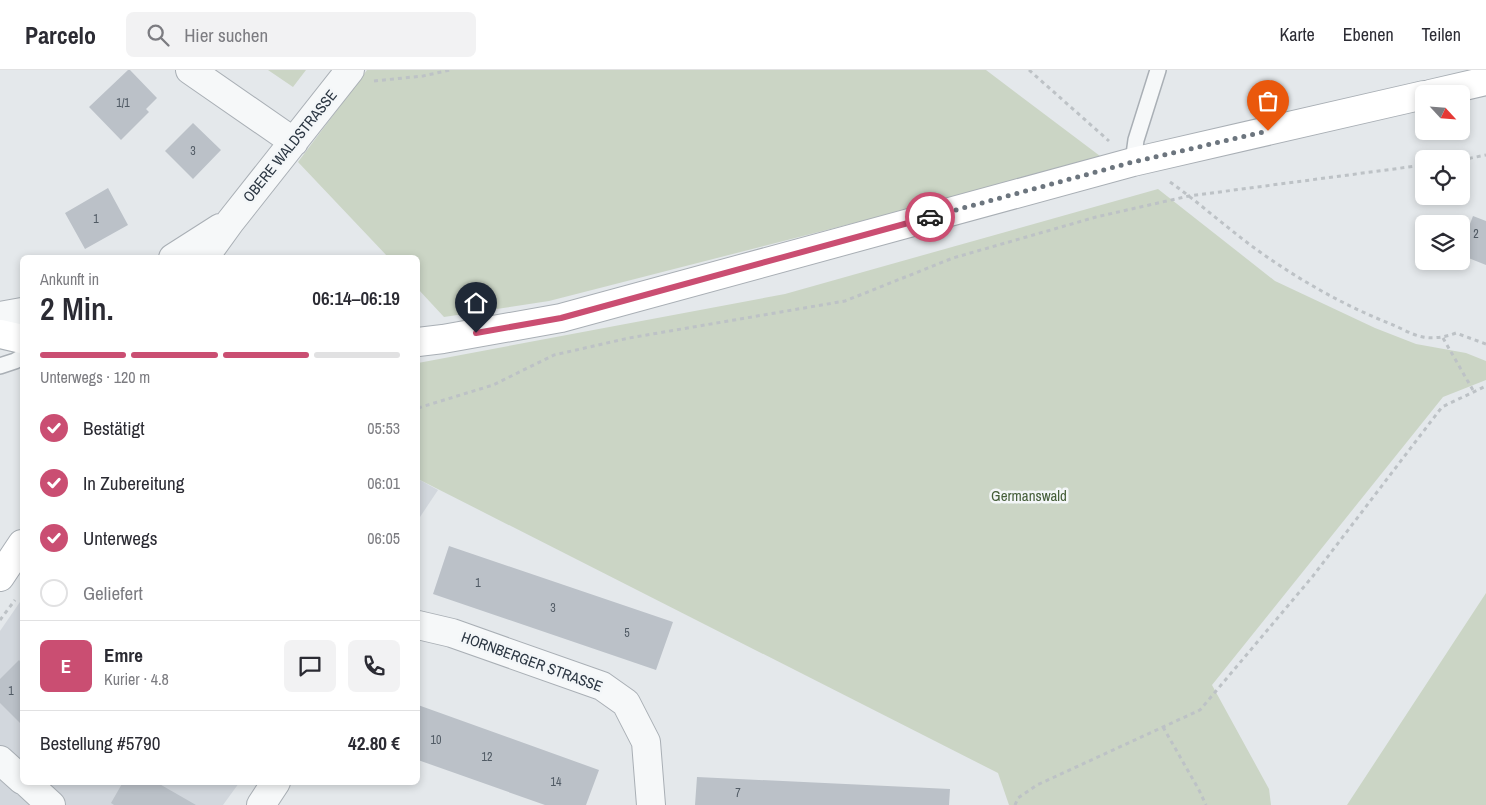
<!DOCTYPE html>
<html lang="de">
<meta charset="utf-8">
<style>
:root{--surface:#fff;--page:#f2f2f3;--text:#2b2b33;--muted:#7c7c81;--line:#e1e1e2;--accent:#ca4e72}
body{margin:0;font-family:"Archivo Narrow",sans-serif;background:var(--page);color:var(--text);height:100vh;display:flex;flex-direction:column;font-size:19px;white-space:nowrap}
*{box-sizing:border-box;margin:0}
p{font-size:16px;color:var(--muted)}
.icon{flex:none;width:28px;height:28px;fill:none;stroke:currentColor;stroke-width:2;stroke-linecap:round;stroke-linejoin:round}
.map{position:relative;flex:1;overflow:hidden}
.drawer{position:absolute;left:20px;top:185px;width:400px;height:530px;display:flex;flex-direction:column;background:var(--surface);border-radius:8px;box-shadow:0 2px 8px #0003}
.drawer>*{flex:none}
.needle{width:32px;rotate:116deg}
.buttons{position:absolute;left:1415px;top:15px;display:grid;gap:10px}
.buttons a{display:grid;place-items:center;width:55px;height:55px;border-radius:8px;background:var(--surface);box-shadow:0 2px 8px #0003;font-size:25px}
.pin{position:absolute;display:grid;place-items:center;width:42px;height:42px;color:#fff;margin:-51px -21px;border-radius:50% 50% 50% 0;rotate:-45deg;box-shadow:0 0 5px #0007}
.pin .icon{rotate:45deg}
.courier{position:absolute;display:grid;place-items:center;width:50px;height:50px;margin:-25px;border:4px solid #ca4e72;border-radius:50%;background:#fff;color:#222;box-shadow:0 1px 6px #0007}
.overview em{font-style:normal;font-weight:600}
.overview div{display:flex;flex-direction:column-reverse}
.overview{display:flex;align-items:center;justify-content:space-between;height:85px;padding:0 20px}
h1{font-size:32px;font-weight:600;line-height:38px}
.bar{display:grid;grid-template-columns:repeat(4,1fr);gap:8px 5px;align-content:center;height:60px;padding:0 20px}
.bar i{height:6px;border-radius:4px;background:var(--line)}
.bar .selected{background:var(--accent)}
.bar p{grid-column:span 4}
.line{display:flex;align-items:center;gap:12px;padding:0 20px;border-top:1px solid var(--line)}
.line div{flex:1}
.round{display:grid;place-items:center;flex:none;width:52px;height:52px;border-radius:8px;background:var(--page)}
ol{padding:0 20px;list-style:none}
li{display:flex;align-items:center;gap:15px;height:55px}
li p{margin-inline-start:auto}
li .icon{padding:5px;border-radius:50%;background:var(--accent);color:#fff;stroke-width:4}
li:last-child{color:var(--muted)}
li i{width:28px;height:28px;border:2px solid var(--line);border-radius:50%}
header{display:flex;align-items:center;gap:30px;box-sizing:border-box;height:70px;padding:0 25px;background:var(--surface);border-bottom:1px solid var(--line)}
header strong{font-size:24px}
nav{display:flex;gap:28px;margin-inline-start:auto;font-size:18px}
.search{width:350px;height:45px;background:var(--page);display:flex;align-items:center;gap:12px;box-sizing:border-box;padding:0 18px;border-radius:8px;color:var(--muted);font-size:19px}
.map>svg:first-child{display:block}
.built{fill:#d2d7dd}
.green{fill:#cbd5c5}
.building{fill:#bbc1c8}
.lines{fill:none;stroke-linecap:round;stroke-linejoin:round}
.lane-casing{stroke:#a9afb5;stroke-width:18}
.street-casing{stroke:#a9afb5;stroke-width:30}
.secondary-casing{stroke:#a9afb5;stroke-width:30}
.path{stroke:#bdc2c6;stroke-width:3;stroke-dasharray:4 4;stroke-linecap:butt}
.lane{stroke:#f6f8f9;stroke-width:15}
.street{stroke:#f6f8f9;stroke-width:28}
.secondary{stroke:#fff;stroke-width:28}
.done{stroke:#6c757e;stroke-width:5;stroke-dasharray:0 9}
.route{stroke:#ca4e72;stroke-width:6}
.labels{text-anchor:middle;stroke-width:5;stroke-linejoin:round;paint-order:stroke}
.number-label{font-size:12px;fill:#505a64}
.street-label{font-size:15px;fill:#2c3743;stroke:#f3f6f8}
.park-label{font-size:15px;fill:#455e39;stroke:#f3f6f8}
</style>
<header>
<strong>Parcelo</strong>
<div class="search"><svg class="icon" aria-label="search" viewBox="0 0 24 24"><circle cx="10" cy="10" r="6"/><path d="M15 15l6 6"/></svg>Hier suchen</div>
<nav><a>Karte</a><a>Ebenen</a><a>Teilen</a></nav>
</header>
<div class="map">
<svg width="1486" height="735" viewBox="0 0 1486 735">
<rect width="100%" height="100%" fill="#e4e8eb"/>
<!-- built -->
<path class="built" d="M418,409L438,420L418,450Z
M22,529V712L239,713L223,735H0V561Z"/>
<!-- green -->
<path class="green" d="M268,0H306L293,17Z
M367,0H986L1104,89L549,231L444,247L418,219V188L388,187L298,92Z
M1158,119L1275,211L1375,258L1416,274L1466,283L1486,291V310L1443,327L1212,615L1269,719L1271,735H1009L998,703L418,409V293L785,224Z
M1486,523V735H1347Z"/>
<!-- building -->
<path class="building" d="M128,0H130L157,28L146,39L149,42L121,70L89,37Z
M193,53L221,80L193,109L165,81Z
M108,118L128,155L85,179L65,143Z
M1473,146L1486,151V195L1461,185V177Z
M449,476L673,552L656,600L433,524Z
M19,590L22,594V655L0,633V609Z
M418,635L599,700L586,735H545L418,690Z
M697,707L950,719L949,735H695Z
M123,712H156L196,735H114L111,733Z"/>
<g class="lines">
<!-- lane casing -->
<g class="lane-casing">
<path id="lane" d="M1133,92L1136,70L1158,0
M0,296L15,291L22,287"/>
</g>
<!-- street casing -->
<g class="street-casing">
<path id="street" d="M190,0L294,72
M173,188L220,158
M204,188L230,152L350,0
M0,246L22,242
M418,555L452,563L602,616L626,633L646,672L651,735
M0,690L22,710
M26,712L51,735
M261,735L276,712"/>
</g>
<!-- secondary casing -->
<g class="secondary-casing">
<path id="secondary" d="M1430,24L1486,11
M0,264L22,269
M418,272L443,269L561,248L1133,92L1424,25
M0,507L22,474"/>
</g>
<!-- path -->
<path class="path" d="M1029,0L1109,71
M374,11L423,6L450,0
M1461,90L1486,85
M1170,112C1201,134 1229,160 1260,182C1301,211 1345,236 1391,254C1401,258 1412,265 1423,267C1435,269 1445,267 1456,263L1486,274
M1443,268L1474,322
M418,338L493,315L554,285L629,268L845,231L953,188L1096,147L1189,126L1424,95
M0,550L15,530
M1163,657L1199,720L1206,735
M1015,735L1018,728L1037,715L1200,640L1313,506L1442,337L1486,316"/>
<!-- lane -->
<use href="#lane" class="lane"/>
<!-- street -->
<use href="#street" class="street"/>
<!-- secondary -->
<use href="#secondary" class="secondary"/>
</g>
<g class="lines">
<!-- done -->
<path class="done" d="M930,147L1133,92L1268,61"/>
<!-- route -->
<path class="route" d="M476,263L561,248L930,147"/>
</g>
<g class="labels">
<!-- number labels -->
<g class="number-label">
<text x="123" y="37">1/1</text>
<text x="193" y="85">3</text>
<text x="96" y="153">1</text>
<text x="1476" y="168">2</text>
<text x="478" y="517">1</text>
<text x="553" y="542">3</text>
<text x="627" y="567">5</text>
<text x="11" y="625">1</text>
<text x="436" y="674">10</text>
<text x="487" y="691">12</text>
<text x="556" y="716">14</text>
<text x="738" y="727">7</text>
</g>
<!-- street labels -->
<g class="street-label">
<text transform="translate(290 76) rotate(-51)" y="5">OBERE WALDSTRASSE</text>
<text transform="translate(532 592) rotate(20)" y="5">HORNBERGER STRASSE</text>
</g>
<!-- park labels -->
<g class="park-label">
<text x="1029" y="431">Germanswald</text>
</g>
</g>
</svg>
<div class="buttons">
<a><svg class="needle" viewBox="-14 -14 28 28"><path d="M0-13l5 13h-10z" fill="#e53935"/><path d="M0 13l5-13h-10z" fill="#7c7c81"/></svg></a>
<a><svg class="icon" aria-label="locate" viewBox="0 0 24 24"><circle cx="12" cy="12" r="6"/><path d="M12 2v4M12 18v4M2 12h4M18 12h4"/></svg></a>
<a><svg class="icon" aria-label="layers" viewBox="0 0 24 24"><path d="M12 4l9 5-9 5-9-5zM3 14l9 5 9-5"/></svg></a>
</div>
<div class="pin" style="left:1268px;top:61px;background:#ea580c"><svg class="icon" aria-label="bag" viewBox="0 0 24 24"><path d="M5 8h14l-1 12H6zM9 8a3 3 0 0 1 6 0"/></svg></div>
<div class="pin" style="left:476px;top:263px;background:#1f2937"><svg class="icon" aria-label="home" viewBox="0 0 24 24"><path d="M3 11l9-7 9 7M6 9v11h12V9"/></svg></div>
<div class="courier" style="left:930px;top:147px"><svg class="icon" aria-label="car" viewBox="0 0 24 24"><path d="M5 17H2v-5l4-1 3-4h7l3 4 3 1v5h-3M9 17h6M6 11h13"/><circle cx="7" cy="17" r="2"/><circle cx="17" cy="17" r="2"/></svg></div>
<section class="drawer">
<div class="overview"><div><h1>2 Min.</h1><p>Ankunft in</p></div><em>06:14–06:19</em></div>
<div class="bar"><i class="selected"></i><i class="selected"></i><i class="selected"></i><i></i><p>Unterwegs · 120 m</p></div>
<ol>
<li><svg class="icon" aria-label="check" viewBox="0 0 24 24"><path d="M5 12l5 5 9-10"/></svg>Bestätigt<p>05:53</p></li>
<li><svg class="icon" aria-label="check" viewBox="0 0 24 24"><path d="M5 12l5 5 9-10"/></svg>In Zubereitung<p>06:01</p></li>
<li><svg class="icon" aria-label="check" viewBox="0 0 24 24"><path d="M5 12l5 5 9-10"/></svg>Unterwegs<p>06:05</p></li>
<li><i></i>Geliefert</li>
</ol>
<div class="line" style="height:90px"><b class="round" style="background:var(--accent);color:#fff">E</b><div><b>Emre</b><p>Kurier · 4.8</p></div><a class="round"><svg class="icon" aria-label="chat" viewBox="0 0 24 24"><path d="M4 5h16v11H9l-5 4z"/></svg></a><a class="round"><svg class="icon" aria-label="phone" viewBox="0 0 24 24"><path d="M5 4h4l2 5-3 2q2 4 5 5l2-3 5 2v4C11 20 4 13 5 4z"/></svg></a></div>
<div class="line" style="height:65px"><div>Bestellung #5790</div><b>42.80 €</b></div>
</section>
</div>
